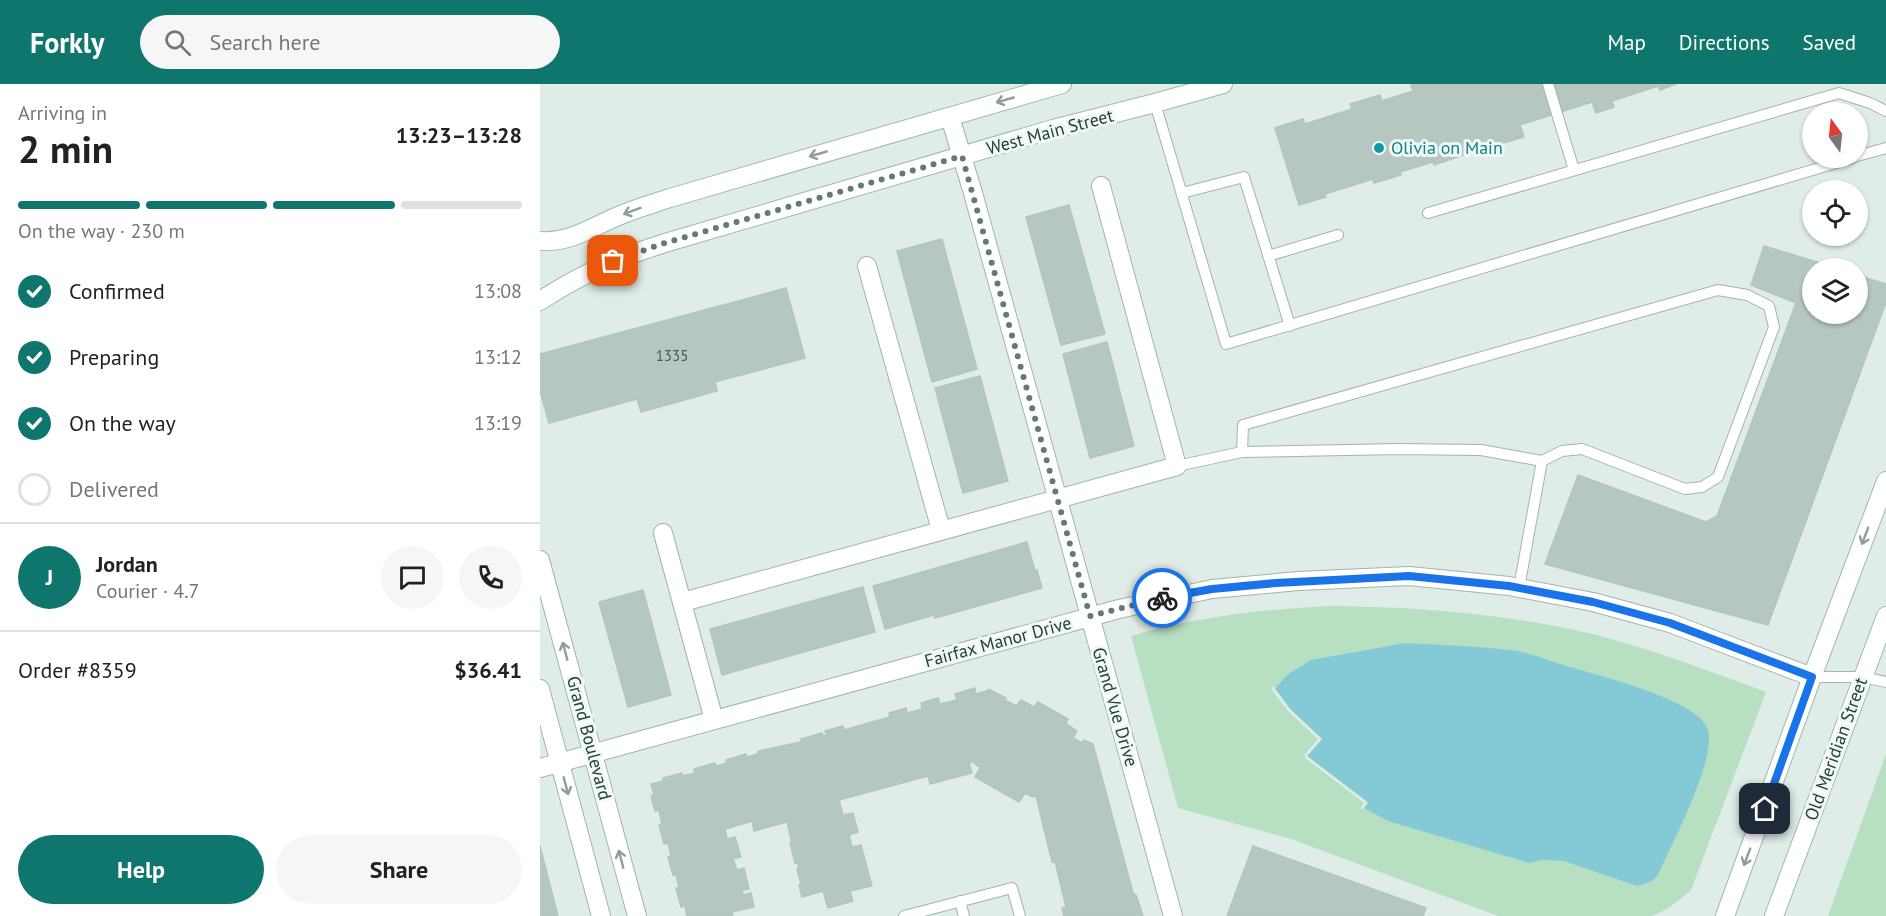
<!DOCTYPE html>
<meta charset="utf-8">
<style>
:root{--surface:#fff;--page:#f6f6f6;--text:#222;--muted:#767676;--line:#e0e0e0;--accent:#0f766e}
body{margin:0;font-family:"PT Sans",sans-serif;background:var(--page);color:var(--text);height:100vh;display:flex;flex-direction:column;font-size:22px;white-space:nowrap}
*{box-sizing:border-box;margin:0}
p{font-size:20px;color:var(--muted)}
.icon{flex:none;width:33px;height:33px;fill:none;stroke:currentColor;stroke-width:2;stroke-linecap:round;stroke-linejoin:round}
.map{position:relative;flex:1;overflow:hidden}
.panel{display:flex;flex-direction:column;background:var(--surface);width:540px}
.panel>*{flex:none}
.needle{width:39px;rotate:345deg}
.tools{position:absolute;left:1262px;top:18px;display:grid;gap:12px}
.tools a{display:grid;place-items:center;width:66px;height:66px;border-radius:50%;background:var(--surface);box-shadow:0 2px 4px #0004;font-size:30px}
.pin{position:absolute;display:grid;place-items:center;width:51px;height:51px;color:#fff;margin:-26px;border-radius:12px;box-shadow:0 3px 9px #0006}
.courier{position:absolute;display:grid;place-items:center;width:60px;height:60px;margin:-30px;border:4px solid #1a73e8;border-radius:50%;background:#fff;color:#222;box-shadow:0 2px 8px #0007}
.summary em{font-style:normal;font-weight:800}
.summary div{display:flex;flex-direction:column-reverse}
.summary{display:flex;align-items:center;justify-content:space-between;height:102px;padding:0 18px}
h1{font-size:39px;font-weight:800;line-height:45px}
.bar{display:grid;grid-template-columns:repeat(4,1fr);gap:9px 6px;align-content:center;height:72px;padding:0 18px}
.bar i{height:8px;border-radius:4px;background:var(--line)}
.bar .selected{background:var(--accent)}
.bar p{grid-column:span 4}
.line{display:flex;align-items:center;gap:15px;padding:0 18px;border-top:2px solid var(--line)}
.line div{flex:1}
.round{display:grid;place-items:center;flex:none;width:63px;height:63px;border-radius:32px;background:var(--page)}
ol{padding:0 18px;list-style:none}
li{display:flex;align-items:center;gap:18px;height:66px}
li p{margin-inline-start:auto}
li .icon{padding:6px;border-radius:50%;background:var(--accent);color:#fff;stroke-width:4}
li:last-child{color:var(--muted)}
li i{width:33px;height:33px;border:3px solid var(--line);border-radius:50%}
.primary-button{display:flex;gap:12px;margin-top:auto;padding:12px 18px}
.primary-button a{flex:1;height:69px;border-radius:36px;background:var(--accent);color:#fff;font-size:24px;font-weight:800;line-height:69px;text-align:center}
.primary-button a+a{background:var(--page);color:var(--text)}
header{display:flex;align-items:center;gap:36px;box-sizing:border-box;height:84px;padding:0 30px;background:var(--accent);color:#fff}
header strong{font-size:28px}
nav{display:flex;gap:33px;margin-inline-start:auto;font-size:21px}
.search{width:420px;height:54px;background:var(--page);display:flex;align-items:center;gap:15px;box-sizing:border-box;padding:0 21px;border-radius:33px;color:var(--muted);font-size:22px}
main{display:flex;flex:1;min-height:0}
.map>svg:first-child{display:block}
.green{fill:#b7dfc2}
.water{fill:#84c9d6}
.pier{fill:#e0ece7}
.building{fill:#b5c7c0;stroke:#b2c6be;stroke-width:1.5}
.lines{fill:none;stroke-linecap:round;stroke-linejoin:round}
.service-casing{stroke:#a2b4ae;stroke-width:12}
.minor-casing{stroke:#a2b4ae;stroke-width:20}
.secondary-casing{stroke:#9eb9af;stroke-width:20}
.service{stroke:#fff;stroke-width:10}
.minor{stroke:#fff;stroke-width:18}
.secondary{stroke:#fff;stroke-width:18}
.oneway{stroke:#8f9e9a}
.done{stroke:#637b74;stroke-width:6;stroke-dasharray:0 10.8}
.route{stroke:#1a73e8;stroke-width:8}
.culture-dot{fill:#0f9aa8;stroke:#f1f8f5;stroke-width:2}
.labels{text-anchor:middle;stroke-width:6;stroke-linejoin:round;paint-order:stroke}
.number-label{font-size:15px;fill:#446058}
.street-label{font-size:18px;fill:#1f3e36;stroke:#f1f8f5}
.culture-label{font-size:18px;fill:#0d838f;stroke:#f1f8f5;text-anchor:start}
</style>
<header>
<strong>Forkly</strong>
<div class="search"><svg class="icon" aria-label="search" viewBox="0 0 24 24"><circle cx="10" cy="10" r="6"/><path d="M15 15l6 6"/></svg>Search here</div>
<nav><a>Map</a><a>Directions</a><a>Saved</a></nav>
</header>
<main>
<section class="panel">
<div class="summary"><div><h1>2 min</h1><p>Arriving in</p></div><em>13:23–13:28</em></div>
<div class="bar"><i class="selected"></i><i class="selected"></i><i class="selected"></i><i></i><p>On the way · 230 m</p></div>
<ol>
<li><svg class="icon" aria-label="check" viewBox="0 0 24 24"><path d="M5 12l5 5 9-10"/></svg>Confirmed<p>13:08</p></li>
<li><svg class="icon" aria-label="check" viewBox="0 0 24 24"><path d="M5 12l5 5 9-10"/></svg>Preparing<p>13:12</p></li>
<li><svg class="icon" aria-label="check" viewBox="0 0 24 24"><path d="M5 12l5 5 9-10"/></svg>On the way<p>13:19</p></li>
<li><i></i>Delivered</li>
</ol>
<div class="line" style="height:108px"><b class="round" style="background:var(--accent);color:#fff">J</b><div><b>Jordan</b><p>Courier · 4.7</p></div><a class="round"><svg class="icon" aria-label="chat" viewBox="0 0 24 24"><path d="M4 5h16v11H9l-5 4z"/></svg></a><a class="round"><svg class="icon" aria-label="phone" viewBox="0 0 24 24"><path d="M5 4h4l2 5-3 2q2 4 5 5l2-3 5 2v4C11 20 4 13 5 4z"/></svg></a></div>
<div class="line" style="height:78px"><div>Order #8359</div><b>$36.41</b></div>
<div class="primary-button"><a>Help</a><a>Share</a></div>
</section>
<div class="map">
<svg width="1346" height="832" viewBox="0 0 1346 832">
<rect width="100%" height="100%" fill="#e0ece7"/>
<!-- green -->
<path class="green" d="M792,522C880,523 967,530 1053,550C1112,565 1169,587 1226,608L1151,806L1129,824L1112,832H958L751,755L638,724L591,552C656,533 724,525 792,522Z
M1346,670V832H1288Z"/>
<!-- water -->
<path class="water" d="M865,559C900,561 935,562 970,566C989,568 1008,577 1027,582C1055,591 1161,616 1168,646C1176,677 1132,759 1118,791L1112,797L1097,802L1024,777L1002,776L989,779L848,737L824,724L828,718L767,672L782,655L750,625L735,605L747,591L771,576Z"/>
<!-- pier -->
<path class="pier" d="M733,602L750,625L782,655L767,672L828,719L822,726L821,723L824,719L765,674V670L778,655L748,627L732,606Z"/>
<!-- building -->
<path class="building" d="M876,0H1136L1120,6L1118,2L1072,17L1074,23L1056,29L1052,18L980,41L984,53L960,60L959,57L924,68V71L894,81L893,78L860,88L861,91L834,99L833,95L785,110L786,113L759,121L735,44L763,35L765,40L812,25L810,20L840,11L842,17L873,7L871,1Z
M529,121L565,250L521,261L486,133Z
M402,155L437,285L392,298L357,167Z
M1224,162L1297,184H1272V230H1317V191L1346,200V218L1228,541L1005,480L1038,391L1166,438L1177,432L1256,219L1211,201Z
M246,204L265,274L175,298L177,307L101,328L97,315L9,339L0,307V270Z
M567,258L594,362L550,374L523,270Z
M440,292L468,397L423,409L395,304Z
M487,458L495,487L497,486L502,504L395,534L394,531L345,545L333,502Z
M323,503L335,548L182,591L170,545Z
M103,506L131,611L88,623L59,518Z
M435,604L436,610L446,607L449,605L466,614L465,616L476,622L481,616L494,623L498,618L528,635L526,640L537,647L533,654L542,659L544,656L553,660L593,809L596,811L603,832H524L522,824L526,823L515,777L512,778L496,712L492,713L485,709L479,718L435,693L440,684L433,678L429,679L432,689L390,700L388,692L299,716L303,731L313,729L318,748L309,751L312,763L321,761L332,802L310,807L313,817L288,824L283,807L262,813L259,801L261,800L257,785L259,784L257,778L255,779L250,759H252L247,738L214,747L212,737L185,745L187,755L195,753L201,773L193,775L197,786L204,784L209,805L202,806L203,811L211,809L214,823L192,828L193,832H147L145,822L141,823L136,804H139L136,791H133L128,773L131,772L128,759L124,760L119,741H122L119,726L115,727L111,712L114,711L111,700L124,697L123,694L142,689V692L155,689L154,685L175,679L176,682L187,679L186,676L206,670L207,673L218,670V667L261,658V655L282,649L283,652L287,651L285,647L303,642L304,646L350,633L349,629L366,624L367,629L382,625L381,619L398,614L400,620L417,616L415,610Z
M0,762L18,832H0Z
M713,762L886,824L883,832H687Z"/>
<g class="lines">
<!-- service casing -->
<g class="service-casing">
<path id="service" d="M1008,0L1034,86
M615,19L686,260L1313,74
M1317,72L1346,64
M642,109L704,93L750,242
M888,129L1299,9L1330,19L1346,27
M728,172L798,151
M637,382L702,368
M979,504L1002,377L1022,367L1042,365L1145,405L1162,403L1178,393L1234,243L1229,222L1207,211L1178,206L703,341L702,368L857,365L941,366L1002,377
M1272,593H1323L1346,598
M420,817L424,832
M364,832L472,804L480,832"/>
</g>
<!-- minor casing -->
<g class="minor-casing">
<path id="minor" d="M410,33L433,109L633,832
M327,182L401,446
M123,449L174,636
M0,476L97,832
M143,518L637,382L561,102
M0,605L61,832
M0,684L579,525L672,505L758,497L869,492L969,502L1053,518L1130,539L1272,593"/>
</g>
<!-- secondary casing -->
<g class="secondary-casing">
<path id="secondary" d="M0,157C30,159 50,144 76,133C94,125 112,120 130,114L522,0
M0,217C39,191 80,173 125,159L513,45L615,19L683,0
M1185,832L1272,593L1346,397
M1234,832L1346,532"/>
</g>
<!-- service -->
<use href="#service" class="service"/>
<!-- minor -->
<use href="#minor" class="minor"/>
<!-- secondary -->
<use href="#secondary" class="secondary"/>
</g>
<!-- one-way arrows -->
<defs><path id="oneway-shaft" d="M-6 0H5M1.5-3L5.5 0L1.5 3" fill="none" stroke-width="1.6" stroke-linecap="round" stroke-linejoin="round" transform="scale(1.5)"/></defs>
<g class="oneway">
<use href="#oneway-shaft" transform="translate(465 16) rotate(164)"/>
<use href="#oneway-shaft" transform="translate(278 70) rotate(164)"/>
<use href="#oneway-shaft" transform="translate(92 127) rotate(160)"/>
<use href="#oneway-shaft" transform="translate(1325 452) rotate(111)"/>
<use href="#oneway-shaft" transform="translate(25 567) rotate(-105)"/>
<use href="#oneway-shaft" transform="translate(26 702) rotate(75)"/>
<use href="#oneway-shaft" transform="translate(1207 773) rotate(111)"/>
<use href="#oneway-shaft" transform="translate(81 775) rotate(-105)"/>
</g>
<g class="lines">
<!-- done -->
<path class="done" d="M73,177L125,159L422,72L550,532L622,514"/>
<!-- route -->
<path class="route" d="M622,514L672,505L736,499L869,492L969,502L1053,518L1130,539L1272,593L1225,725"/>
</g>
<!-- markers -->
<circle class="culture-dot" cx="839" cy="64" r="6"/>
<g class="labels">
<!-- number labels -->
<g class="number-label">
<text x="132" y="277">1335</text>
</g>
<!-- street labels -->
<g class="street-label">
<text transform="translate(510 48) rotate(-15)" y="6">West Main Street</text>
<text transform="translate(458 558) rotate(-15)" y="6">Fairfax Manor Drive</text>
<text transform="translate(575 623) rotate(74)" y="6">Grand Vue Drive</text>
<text transform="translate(49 654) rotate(75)" y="6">Grand Boulevard</text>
<text transform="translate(1296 665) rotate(-70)" y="6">Old Meridian Street</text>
</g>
<!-- culture labels -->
<g class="culture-label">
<text x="851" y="70">Olivia on Main</text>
</g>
</g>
</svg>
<div class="tools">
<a><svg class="needle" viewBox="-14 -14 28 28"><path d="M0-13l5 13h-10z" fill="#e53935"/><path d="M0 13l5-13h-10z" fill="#767676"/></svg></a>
<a><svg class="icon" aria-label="locate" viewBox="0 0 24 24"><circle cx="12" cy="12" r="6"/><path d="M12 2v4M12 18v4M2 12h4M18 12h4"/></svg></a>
<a><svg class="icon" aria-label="layers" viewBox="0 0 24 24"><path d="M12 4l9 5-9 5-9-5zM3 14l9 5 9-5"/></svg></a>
</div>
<div class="pin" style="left:73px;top:177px;background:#ea580c"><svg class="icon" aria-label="bag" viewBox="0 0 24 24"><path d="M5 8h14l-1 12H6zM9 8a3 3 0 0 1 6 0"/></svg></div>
<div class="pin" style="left:1225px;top:725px;background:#1f2937"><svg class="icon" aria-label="home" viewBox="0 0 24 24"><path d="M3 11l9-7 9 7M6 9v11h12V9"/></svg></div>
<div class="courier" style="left:622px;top:514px"><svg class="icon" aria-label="bike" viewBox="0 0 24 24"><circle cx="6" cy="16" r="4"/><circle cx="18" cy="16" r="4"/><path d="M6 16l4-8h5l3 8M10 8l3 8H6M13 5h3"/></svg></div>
</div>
</main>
